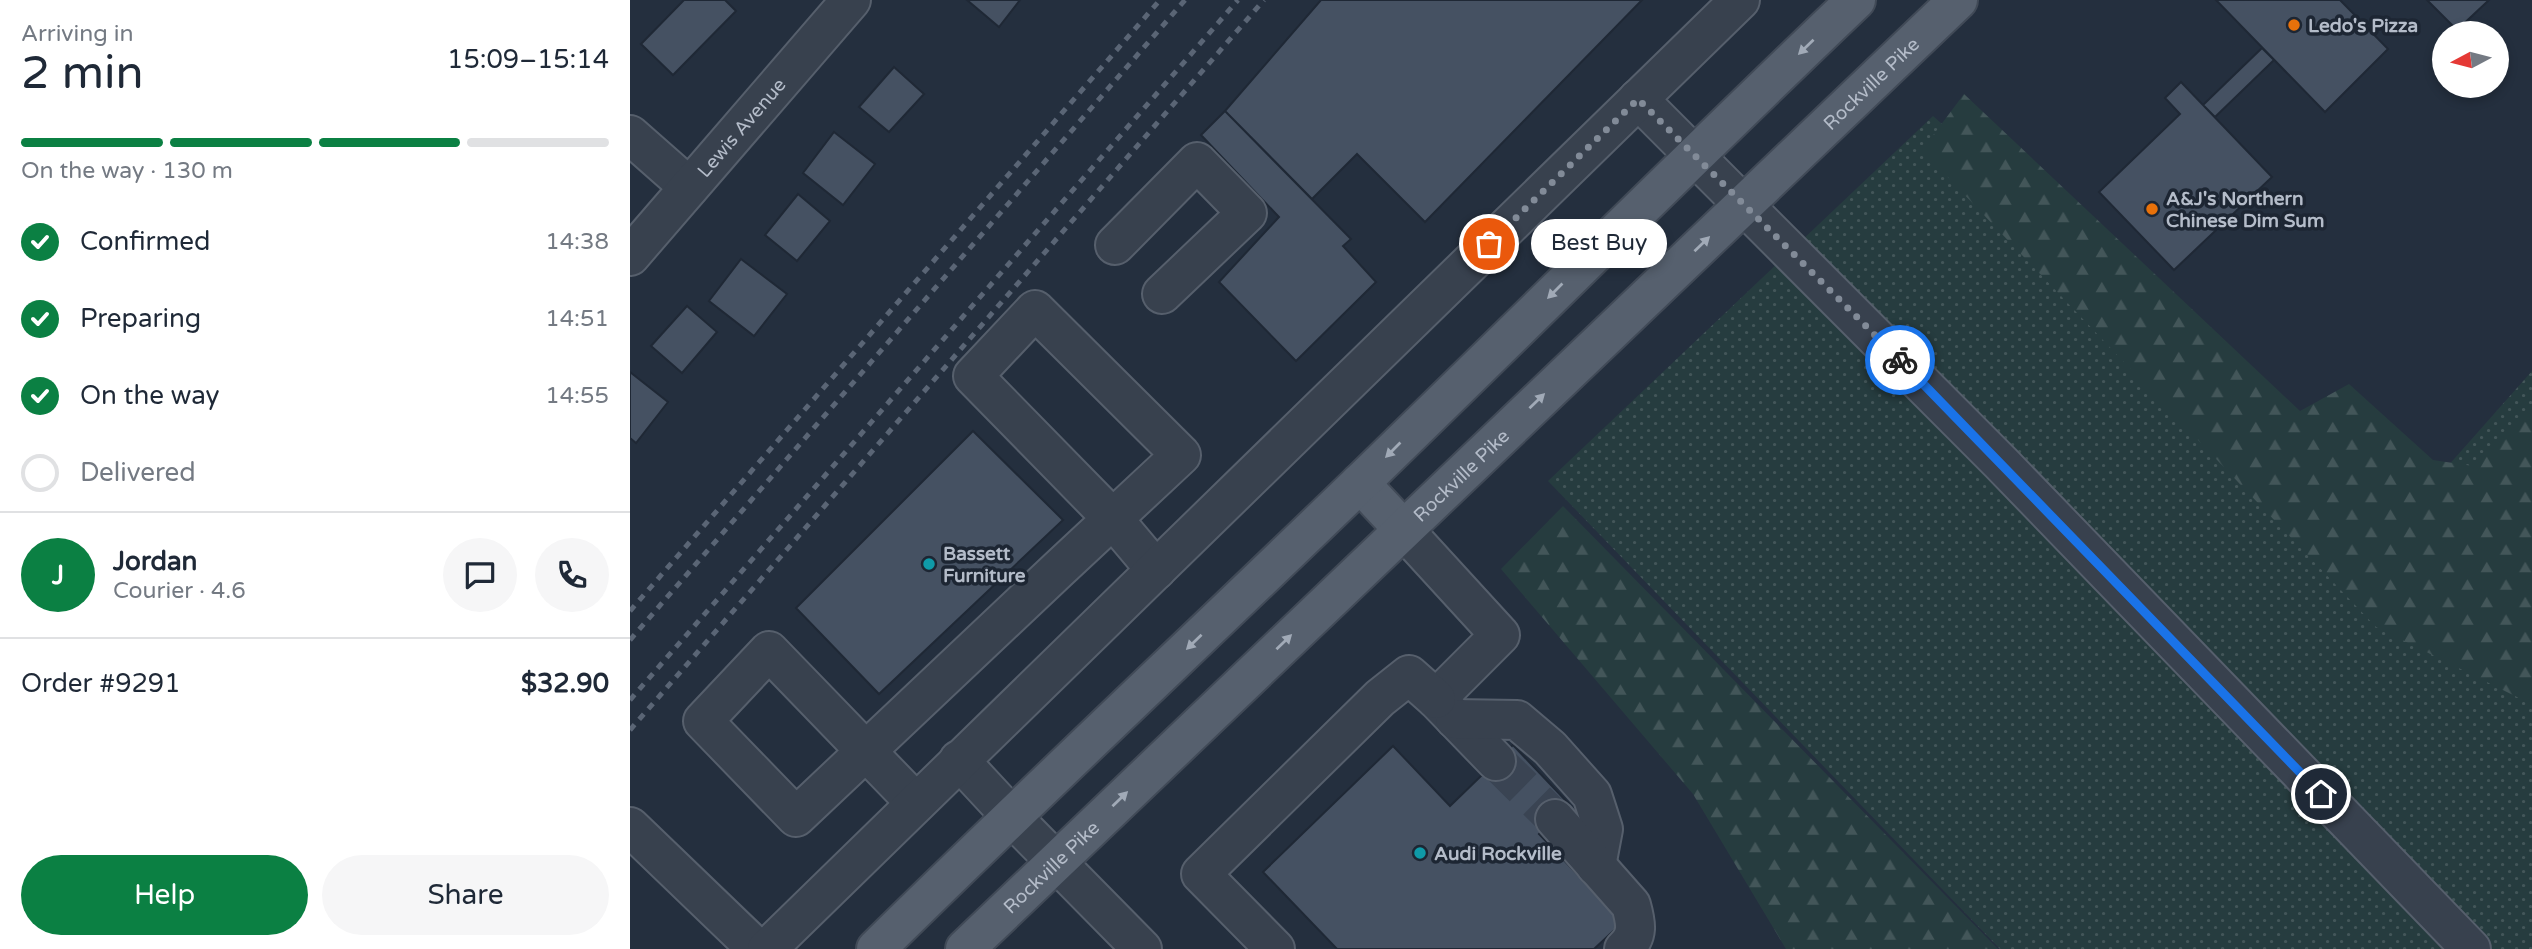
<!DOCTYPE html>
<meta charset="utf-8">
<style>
:root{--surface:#fff;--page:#f6f6f7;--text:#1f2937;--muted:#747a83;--line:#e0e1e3;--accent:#0b8043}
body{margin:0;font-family:"Varela Round",sans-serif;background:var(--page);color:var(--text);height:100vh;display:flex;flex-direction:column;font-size:26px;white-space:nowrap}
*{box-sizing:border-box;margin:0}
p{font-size:23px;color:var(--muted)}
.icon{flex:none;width:38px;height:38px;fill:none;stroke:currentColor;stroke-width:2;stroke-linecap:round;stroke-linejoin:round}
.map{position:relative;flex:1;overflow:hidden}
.drawer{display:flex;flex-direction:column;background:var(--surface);width:630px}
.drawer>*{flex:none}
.needle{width:46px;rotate:263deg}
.controls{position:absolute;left:1802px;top:21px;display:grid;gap:14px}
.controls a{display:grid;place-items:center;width:77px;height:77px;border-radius:50%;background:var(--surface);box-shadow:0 4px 10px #0003;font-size:35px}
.pin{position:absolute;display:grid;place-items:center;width:60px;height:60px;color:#fff;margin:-30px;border:4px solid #fff;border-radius:50%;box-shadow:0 2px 7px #0007}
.courier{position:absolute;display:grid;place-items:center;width:70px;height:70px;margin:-35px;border:5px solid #1a73e8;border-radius:50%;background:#fff;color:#222;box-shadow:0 2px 9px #0007}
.bubble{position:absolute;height:49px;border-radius:24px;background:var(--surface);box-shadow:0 4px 10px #0003;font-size:23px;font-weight:600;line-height:49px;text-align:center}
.summary em{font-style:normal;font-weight:600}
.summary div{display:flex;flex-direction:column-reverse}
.summary{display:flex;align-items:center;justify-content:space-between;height:119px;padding:0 21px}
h1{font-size:46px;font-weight:600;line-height:52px}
.bar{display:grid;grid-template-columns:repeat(4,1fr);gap:10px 7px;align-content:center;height:84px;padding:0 21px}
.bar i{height:9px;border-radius:5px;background:var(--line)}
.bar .current{background:var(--accent)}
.bar p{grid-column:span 4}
.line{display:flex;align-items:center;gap:18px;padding:0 21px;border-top:2px solid var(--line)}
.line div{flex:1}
.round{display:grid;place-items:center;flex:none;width:74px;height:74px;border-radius:37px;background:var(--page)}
ol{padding:0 21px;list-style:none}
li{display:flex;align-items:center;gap:21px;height:77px}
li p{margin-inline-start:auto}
li .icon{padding:7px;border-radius:50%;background:var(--accent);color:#fff;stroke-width:4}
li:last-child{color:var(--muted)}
li i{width:38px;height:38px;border:4px solid var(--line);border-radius:50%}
.primary-button{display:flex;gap:14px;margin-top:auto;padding:14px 21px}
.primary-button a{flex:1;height:80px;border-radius:42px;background:var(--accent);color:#fff;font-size:28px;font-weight:600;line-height:80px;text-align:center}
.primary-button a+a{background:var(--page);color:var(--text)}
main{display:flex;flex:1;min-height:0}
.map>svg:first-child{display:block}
.grass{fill:url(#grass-dots)}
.forest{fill:url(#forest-firs)}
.building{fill:#455162;stroke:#1f2835;stroke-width:2}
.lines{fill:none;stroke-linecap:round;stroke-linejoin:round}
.minor-tunnel{stroke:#3a4453;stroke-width:38;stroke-dasharray:38 19;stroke-linecap:butt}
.minor-casing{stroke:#565f6c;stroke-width:42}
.major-casing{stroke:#414a57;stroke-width:42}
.minor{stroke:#38414e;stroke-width:38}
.major{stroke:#56606e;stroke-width:38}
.rail{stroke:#5a6575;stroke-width:5;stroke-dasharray:7 7;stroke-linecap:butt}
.oneway{fill:#a1aab7}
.done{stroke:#828b98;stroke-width:7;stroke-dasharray:0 12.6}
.route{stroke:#1a73e8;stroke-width:9}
.food-dot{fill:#e8710a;stroke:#1d2633;stroke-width:2.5}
.culture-dot{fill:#0f9aa8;stroke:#1d2633;stroke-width:2.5}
.labels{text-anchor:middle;stroke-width:7;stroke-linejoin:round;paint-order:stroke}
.poi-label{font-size:19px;font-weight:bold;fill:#b4bcc9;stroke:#1d2633;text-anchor:start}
.street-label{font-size:19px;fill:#b4bcc9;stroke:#1d2633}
</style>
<main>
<section class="drawer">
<div class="summary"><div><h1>2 min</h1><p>Arriving in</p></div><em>15:09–15:14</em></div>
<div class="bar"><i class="current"></i><i class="current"></i><i class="current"></i><i></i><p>On the way · 130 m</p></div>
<ol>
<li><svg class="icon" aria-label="check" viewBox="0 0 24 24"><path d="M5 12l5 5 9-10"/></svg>Confirmed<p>14:38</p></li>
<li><svg class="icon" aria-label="check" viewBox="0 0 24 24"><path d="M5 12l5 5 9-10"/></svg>Preparing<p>14:51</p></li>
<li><svg class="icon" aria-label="check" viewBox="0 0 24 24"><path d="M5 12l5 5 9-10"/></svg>On the way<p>14:55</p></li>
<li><i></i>Delivered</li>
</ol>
<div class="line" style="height:126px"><b class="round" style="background:var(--accent);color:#fff">J</b><div><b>Jordan</b><p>Courier · 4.6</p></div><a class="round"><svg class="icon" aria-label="chat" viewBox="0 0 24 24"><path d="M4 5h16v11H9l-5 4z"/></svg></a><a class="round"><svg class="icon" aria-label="phone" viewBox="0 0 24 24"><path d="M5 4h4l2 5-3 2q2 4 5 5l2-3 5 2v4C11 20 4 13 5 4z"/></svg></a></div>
<div class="line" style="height:91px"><div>Order #9291</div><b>$32.90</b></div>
<div class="primary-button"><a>Help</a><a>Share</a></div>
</section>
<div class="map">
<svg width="1902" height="949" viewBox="0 0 1902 949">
<defs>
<pattern id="grass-dots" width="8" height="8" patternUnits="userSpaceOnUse" patternTransform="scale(1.75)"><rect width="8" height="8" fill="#263c3f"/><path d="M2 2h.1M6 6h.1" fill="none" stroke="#435659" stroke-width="1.8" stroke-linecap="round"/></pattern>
<pattern id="forest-firs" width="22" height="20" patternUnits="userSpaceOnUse" patternTransform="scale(1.75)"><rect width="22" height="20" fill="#263c3f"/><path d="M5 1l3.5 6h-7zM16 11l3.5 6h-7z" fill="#435659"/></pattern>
</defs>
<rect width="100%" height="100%" fill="#242f3e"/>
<!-- grass -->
<path class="grass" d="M1303,116L1670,440L1778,511L1902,371V949H1370L918,481Z"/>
<!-- forest -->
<path class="forest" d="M1334,94L1670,411L1719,384L1803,460L1843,466L1902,405V699H1891L1746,627L1292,150Z
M933,506L1368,949H1156L1063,794L871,569Z"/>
<!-- building -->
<path class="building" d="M54,0H95L106,11L43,75L11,44Z
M337,0H390L369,27Z
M691,0H1012L795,222L727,154L682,199L595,111Z
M1586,0H1710L1758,49L1695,112Z
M1797,0H1859L1827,30Z
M1632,48L1644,60L1585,117L1573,105Z
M264,67L294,94L259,132L229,107Z
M1551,82L1642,177L1544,270L1469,192L1550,114L1535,98Z
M595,111L721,239L713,246L746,282L666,361L589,282L649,217L571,135Z
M204,132L245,164L213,205L173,173Z
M168,194L200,221L167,261L135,235Z
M111,259L157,294L124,336L79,301Z
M57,306L87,332L52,373L21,346Z
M0,372L38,402L6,443L0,438Z
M343,431L433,520L249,694L166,608Z
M883,745L939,804L909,834L993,922L964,949H707L633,872L763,746L820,806Z"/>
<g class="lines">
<!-- minor-tunnel -->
<path class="minor-tunnel" d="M866,761L925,819"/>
<!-- minor casing -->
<g class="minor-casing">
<g id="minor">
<path d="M1008,99L1371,463L1841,949"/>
<path d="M0,135L59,187"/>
<path d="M485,245L567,162L617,213L532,294"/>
<path id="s1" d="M0,256L221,0"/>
<path d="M773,529L870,635L806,699L866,761"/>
<path d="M825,719L887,720L920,748L962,795L973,829L966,866"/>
<path d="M329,760L381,816L512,949"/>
<path d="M286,803L139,651L73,721L166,817C293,696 422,575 551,455L405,310L343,376L483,519L526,570"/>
<path d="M925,819L1001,905C1006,923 1009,936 994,949"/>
<path d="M0,827L127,949"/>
<path d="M137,949L1110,0"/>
<path d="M645,949L571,874L750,698L779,675L806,699"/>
</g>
</g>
<!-- major casing -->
<g class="major-casing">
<g id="major">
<path d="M730,483L773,529"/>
<path d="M246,949C405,792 569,639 730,483C896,322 1059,159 1226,0"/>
<path id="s2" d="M335,949L1328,0"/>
</g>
</g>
<!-- minor -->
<use href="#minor" class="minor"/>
<!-- major -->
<use href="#major" class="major"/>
<!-- rail -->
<path class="rail" d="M0,611L530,0
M0,640L555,0
M0,700L608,0
M0,730L634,0"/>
</g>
<!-- one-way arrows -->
<defs><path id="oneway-solid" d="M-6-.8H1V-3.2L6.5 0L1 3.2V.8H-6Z" transform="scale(1.75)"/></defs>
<g class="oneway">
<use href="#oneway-solid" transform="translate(1176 47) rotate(136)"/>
<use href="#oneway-solid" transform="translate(1072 244) rotate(-44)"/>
<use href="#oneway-solid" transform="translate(925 291) rotate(135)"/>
<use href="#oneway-solid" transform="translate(907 401) rotate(-44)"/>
<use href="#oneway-solid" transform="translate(763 450) rotate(135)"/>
<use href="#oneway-solid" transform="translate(564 642) rotate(136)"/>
<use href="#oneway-solid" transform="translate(654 642) rotate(-44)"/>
<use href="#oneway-solid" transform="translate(490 799) rotate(-44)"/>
</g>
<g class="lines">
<!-- done -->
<path class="done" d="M859,244L1008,99L1270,360"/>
<!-- route -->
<path class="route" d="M1270,360L1691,794"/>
</g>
<!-- markers -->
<g class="food-dot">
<circle cx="1664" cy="25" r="7"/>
<circle cx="1522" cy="209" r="7"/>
</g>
<g class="culture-dot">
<circle cx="299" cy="564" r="7"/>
<circle cx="790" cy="853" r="7"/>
</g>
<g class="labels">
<!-- poi labels -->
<g class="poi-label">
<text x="1678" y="32">Ledo's Pizza</text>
<text x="1536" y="205">A&amp;J's Northern<tspan x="1536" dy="22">Chinese Dim Sum</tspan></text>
<text x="313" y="560">Bassett<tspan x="313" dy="22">Furniture</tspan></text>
<text x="804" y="860">Audi Rockville</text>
</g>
<!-- street labels -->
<g class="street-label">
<text dy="7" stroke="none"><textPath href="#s2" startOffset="1253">Rockville Pike</textPath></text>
<text dy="7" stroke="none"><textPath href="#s1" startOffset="170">Lewis Avenue</textPath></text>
<text dy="7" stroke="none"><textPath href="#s2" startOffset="686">Rockville Pike</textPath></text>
<text dy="7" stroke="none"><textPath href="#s2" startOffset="119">Rockville Pike</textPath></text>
</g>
</g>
</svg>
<div class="controls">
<a><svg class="needle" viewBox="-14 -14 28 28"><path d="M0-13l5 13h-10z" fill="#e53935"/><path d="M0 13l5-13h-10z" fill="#747a83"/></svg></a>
</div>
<div class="pin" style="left:859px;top:244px;background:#ea580c"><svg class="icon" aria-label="bag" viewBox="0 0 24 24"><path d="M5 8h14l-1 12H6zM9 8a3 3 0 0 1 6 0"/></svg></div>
<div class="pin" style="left:1691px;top:794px;background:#1f2937"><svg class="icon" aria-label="home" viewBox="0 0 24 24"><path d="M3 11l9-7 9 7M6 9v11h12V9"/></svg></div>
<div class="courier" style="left:1270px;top:360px"><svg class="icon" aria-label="bike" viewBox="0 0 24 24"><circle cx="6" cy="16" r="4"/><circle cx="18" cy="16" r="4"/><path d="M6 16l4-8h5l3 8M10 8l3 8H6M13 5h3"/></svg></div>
<div class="bubble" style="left:901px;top:219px;width:136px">Best Buy</div>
</div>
</main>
